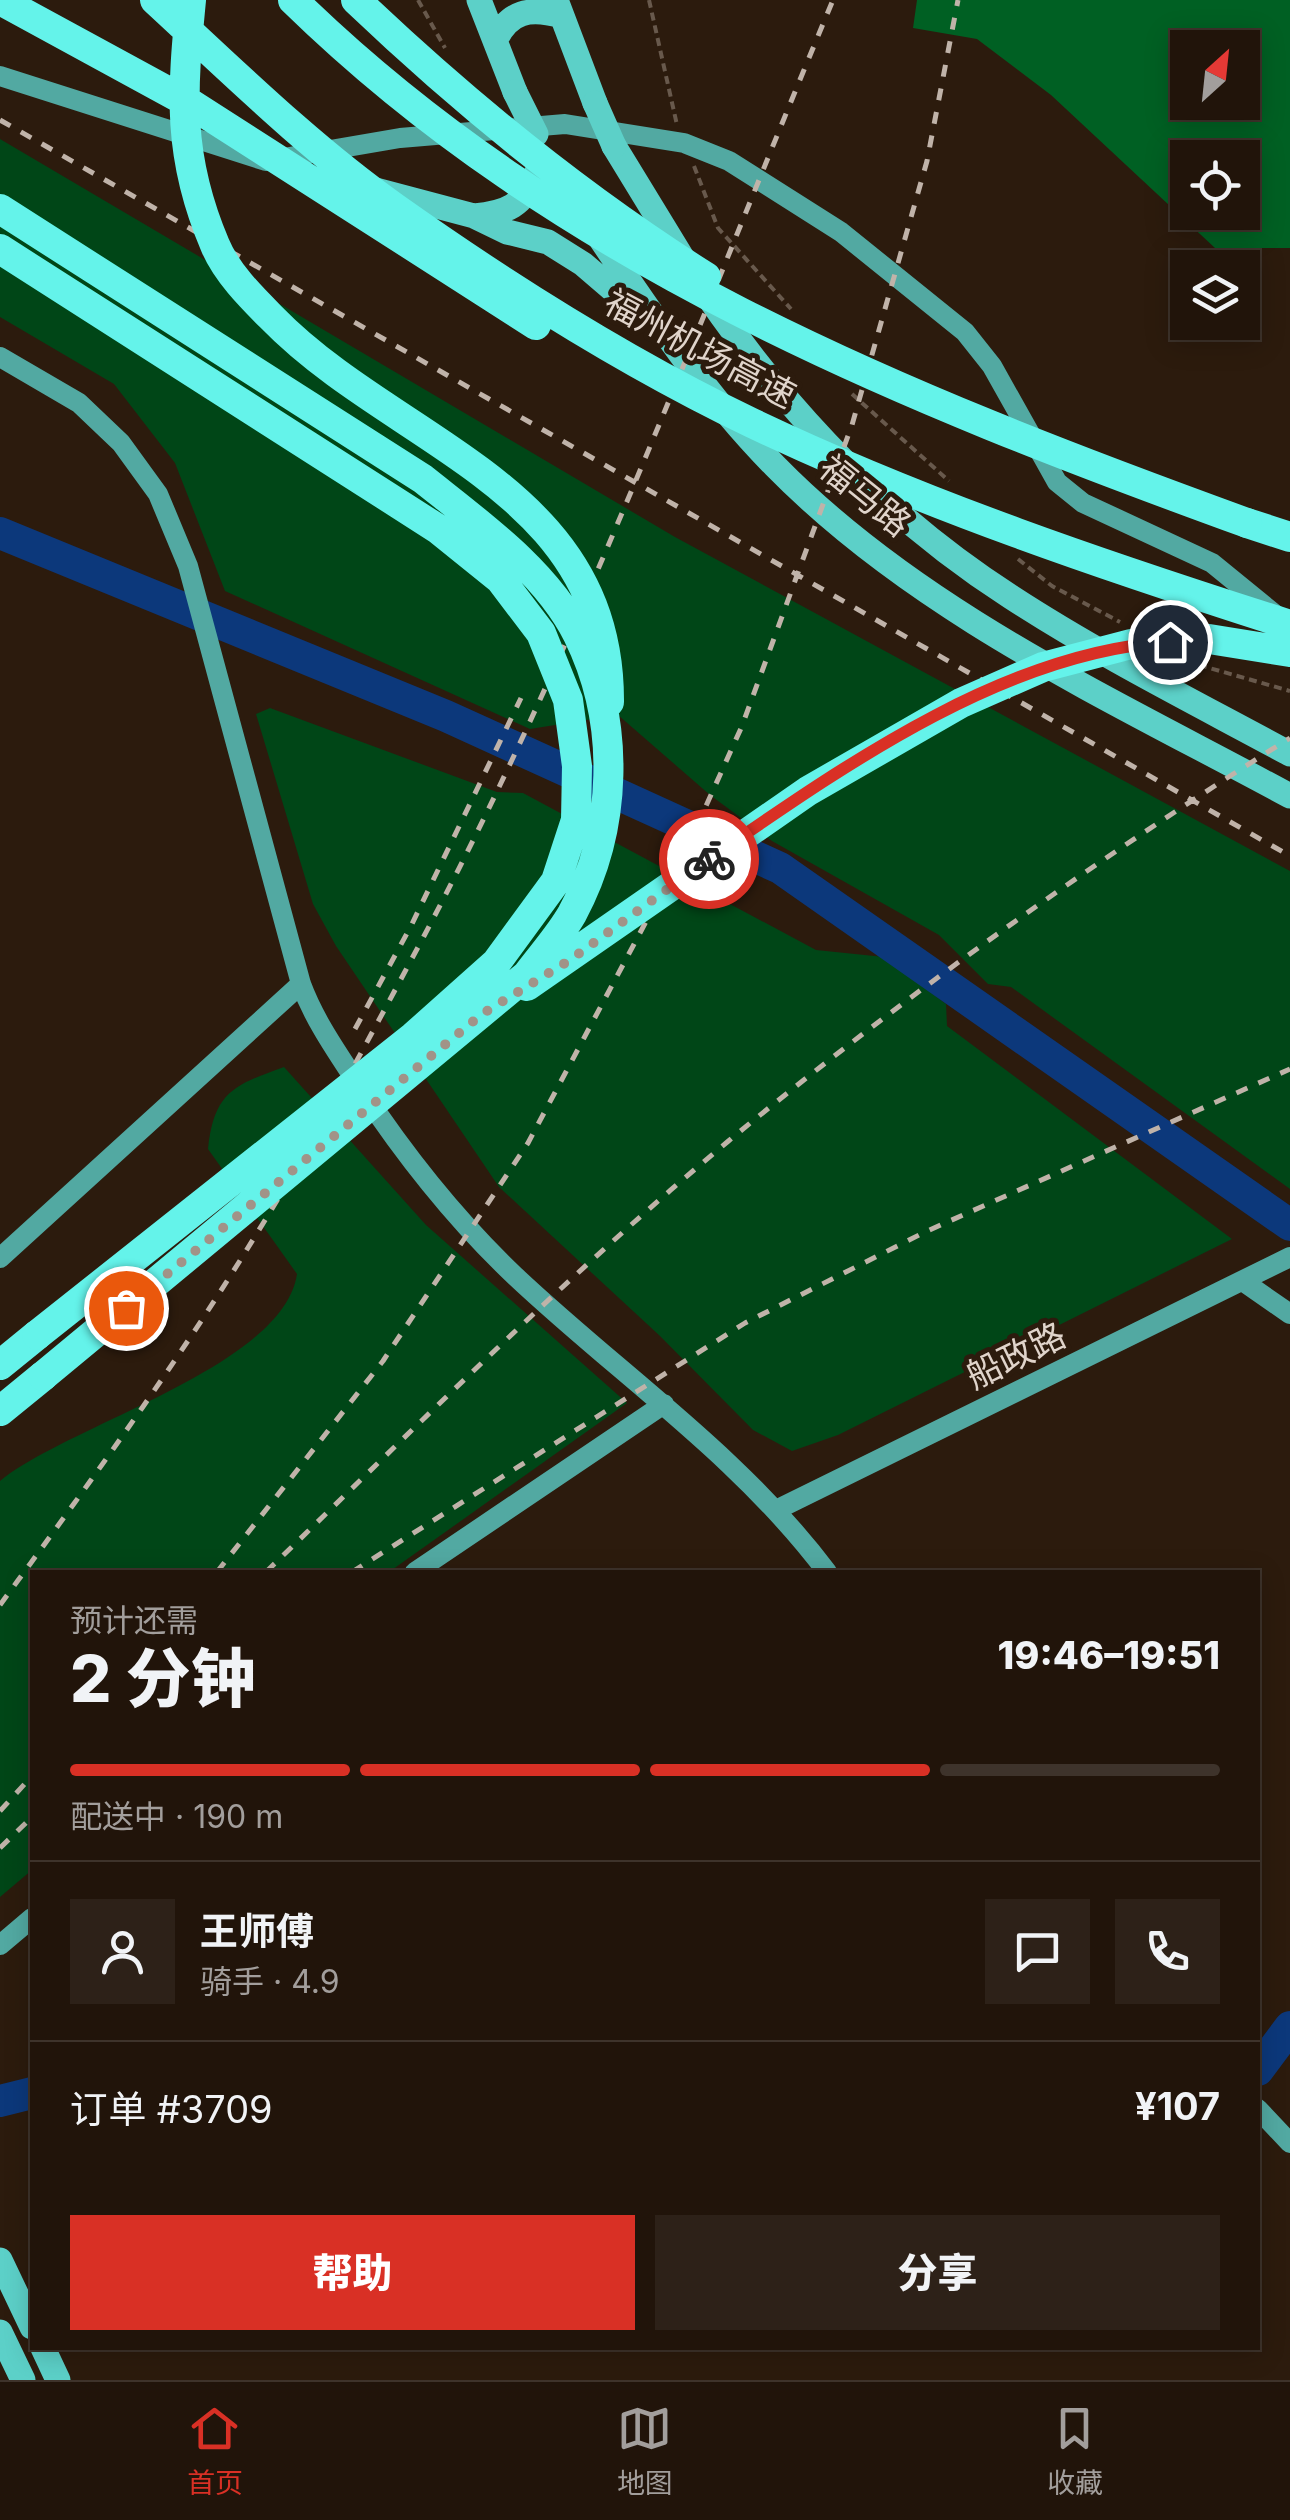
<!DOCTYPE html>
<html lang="zh">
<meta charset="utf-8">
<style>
:root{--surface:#21140a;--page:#2d2118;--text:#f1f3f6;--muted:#a29e9c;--line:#3e332b;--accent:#d93025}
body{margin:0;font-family:Inter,"Noto Sans SC",sans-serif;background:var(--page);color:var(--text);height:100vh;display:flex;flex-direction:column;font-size:38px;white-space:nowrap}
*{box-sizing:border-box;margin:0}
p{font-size:32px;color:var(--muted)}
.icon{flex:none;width:55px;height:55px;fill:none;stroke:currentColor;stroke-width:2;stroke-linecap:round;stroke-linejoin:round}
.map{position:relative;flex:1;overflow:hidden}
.details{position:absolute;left:30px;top:1570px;width:1230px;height:780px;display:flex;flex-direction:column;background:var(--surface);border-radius:0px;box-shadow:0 5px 25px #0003,0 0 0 2px var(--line)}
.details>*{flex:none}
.needle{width:65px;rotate:27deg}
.controls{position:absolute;left:1170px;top:30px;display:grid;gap:20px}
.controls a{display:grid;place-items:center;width:90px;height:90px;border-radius:0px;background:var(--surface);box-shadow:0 5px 25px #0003,0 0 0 2px var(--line);font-size:50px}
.pin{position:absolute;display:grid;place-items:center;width:85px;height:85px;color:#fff;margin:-42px;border:5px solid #fff;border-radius:50%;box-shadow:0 2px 10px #0007}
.courier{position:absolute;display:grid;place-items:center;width:100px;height:100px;margin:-50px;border:8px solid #d93025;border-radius:50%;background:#fff;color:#222;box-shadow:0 2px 12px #0007}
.summary em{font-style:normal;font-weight:800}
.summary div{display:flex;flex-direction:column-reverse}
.summary{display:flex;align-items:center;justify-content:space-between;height:170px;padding:0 40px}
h1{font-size:65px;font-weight:800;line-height:75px}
.bar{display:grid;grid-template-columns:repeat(4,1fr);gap:15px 10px;align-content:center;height:120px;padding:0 40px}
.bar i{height:12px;border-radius:8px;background:var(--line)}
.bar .selected{background:var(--accent)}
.bar p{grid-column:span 4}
.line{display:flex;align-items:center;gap:25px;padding:0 40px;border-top:2px solid var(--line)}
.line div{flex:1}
.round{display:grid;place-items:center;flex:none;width:105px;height:105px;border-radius:0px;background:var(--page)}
.primary-button{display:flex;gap:20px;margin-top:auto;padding:20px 40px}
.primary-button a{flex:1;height:115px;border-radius:0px;background:var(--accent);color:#fff;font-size:40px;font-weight:800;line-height:115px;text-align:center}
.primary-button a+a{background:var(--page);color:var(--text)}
.tab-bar{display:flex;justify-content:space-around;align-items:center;height:140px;border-top:2px solid var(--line);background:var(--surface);font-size:28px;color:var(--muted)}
.tab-bar a{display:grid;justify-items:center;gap:5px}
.tab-bar .selected{color:var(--accent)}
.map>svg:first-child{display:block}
.green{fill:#004617}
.forest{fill:#006023;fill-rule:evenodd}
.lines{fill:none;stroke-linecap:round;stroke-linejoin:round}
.river{stroke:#0c387b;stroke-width:32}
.path{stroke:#68594c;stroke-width:4;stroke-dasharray:8 5;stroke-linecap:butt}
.secondary{stroke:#52a9a2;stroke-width:20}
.primary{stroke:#5cd0c8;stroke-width:25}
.highway{stroke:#64f3ea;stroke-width:30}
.rail{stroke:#c0b3a9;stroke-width:5;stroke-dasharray:12 12;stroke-linecap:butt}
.primary-bridge{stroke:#5cd0c8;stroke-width:25}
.highway-bridge{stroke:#64f3ea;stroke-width:30}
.done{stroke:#a19388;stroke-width:10;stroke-dasharray:0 18}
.route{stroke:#d93025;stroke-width:12}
.labels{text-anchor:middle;stroke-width:10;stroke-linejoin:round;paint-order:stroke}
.street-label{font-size:35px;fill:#e0d4cb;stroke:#2c1b0d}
</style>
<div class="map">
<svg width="1290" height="2380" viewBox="0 0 1290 2380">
<rect width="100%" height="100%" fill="#2c1b0d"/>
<!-- green -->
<path class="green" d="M0,139L675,537L1290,871V1189L1011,987L988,984L939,935L772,841L710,795L618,715L530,729L225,591L175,463L114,384L0,317Z
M270,708L497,792L523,793L816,950L884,957L946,1004L947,1026L1232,1239L838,1435L792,1451L753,1430L660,1336L499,1187L336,946L313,904L256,714Z
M284,1067L426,1225L627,1403L389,1572H32V1870L0,1897V1481C70,1424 283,1367 297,1274L208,1149C214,1092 234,1085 284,1067Z"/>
<!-- forest -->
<path class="forest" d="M917,0H1290V248H1215L1051,95L977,39L913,28ZM1188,48H1242V102H1188ZM1188,158H1242V212H1188Z"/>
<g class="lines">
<!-- river -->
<path class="river" d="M0,533L446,716L780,868L1290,1225
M1258,2070L1290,2027
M0,2101L32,2093"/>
<!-- path -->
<path class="path" d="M418,0L445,48
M649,0L677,125
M694,166L718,228L791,309
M852,394L949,481
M1018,559L1052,586L1120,622
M1199,665L1290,691"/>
<!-- secondary -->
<path class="secondary" d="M0,76L266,161L400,138L565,124L684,143L729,161L841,232L965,332L992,366L1057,482L1083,503L1212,563L1277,616
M0,357L79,403L121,443L158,494L188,566L301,984C315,1022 339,1055 361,1089C406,1157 455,1219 515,1276C620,1375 739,1455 827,1572
M0,1258L301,984
M1244,1282L1290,1314
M776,1510L1290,1257
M415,1572L664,1404
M0,1945L32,1918
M1258,2109L1290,2143"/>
<!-- primary -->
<path class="primary" d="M479,0L515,92
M556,0L595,103
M495,41C509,11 530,7 561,16
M614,146L683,259
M376,190L474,216L507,232L548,242L583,264L639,312
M474,216C507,213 523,206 536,174
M596,232C651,314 706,396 775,466C918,612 1113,700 1290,796
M705,292C787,412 888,518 1011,597C1100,655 1196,703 1290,754
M0,2260L32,2327
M0,2332L23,2380
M43,2348L58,2380"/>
<!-- highway -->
<path class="highway" d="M1247,523L1290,537
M0,1365L37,1335
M0,1411L43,1376"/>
<!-- rail -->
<path class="rail" d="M0,120L1290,856
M355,1029L411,926L521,698
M217,1572L383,1361L528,1143L697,826L742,726L852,425L927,161L958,0
M266,1572C425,1418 582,1260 754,1120C925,981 1103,855 1290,738
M352,1572L745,1323L925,1232L1290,1069
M0,1605C88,1485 176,1365 254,1238C315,1140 370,1037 424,936C582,638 703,311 833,0
M0,1811L32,1776
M0,1848L32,1817"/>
<!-- primary-bridge -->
<path class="primary-bridge" d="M515,92L536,134
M595,103L614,146"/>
<!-- highway-bridge -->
<path class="highway-bridge" d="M0,0L191,104L536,325
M155,0C232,71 309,147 395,208C508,288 627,363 752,423C924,505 1108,567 1290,625
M191,0C182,93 177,156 215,245C226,272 251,297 271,317C395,445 610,486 609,702
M293,0C560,261 903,398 1247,523
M356,0C463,102 581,198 706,277
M0,209L423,479C478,523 546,571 578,635C621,722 618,829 572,914C560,935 542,955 527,975L43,1376
M0,249L438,529L500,579L541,633L568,700L577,766L576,820L556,881L496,963L413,1037L37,1335
M527,986L808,791L961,703L1043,667L1131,644L1209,639L1290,652"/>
</g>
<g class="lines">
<!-- done -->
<path class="done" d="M126,1308L482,1014L570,960L709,859"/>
<!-- route -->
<path class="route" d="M709,859C841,768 1005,651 1170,642"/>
</g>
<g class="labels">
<!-- street labels -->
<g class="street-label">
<text transform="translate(700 349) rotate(28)" y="12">福州机场高速</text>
<text transform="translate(865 496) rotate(39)" y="12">福马路</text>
<text transform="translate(1016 1356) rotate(-26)" y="12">船政路</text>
</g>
</g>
</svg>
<div class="controls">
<a><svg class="needle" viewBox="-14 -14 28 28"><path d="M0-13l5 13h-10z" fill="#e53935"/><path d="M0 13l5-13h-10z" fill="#a29e9c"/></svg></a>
<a><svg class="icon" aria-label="locate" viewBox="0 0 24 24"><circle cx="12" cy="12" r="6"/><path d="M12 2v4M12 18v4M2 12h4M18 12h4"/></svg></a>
<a><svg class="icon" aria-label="layers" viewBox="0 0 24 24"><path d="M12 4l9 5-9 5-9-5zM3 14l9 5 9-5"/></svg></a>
</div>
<div class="pin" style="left:126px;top:1308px;background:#ea580c"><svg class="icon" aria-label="bag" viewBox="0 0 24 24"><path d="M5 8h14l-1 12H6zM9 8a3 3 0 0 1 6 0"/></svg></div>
<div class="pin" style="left:1170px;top:642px;background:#1f2937"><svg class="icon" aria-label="home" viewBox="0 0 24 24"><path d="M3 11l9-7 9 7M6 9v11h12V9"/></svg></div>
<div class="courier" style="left:709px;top:859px"><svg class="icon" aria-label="bike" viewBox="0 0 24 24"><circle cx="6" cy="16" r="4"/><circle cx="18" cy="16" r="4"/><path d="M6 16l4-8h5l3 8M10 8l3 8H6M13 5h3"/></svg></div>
<section class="details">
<div class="summary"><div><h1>2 分钟</h1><p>预计还需</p></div><em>19:46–19:51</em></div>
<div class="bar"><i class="selected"></i><i class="selected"></i><i class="selected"></i><i></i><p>配送中 · 190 m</p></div>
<div class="line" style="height:180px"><a class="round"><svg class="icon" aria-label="person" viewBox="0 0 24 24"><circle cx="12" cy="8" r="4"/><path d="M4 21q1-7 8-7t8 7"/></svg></a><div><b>王师傅</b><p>骑手 · 4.9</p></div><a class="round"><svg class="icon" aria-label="chat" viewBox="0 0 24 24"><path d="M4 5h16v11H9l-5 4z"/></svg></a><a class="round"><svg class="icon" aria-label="phone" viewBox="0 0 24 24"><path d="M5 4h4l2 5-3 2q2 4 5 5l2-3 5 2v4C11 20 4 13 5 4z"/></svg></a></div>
<div class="line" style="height:130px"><div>订单 #3709</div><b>¥107</b></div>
<div class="primary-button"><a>帮助</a><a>分享</a></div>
</section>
</div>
<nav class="tab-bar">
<a class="selected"><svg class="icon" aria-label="home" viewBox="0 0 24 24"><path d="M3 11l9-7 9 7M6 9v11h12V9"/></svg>首页</a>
<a><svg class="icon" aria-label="map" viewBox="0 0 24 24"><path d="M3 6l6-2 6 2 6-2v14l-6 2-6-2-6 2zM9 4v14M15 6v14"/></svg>地图</a>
<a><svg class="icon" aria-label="saved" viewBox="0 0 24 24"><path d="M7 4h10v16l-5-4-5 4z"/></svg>收藏</a>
</nav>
